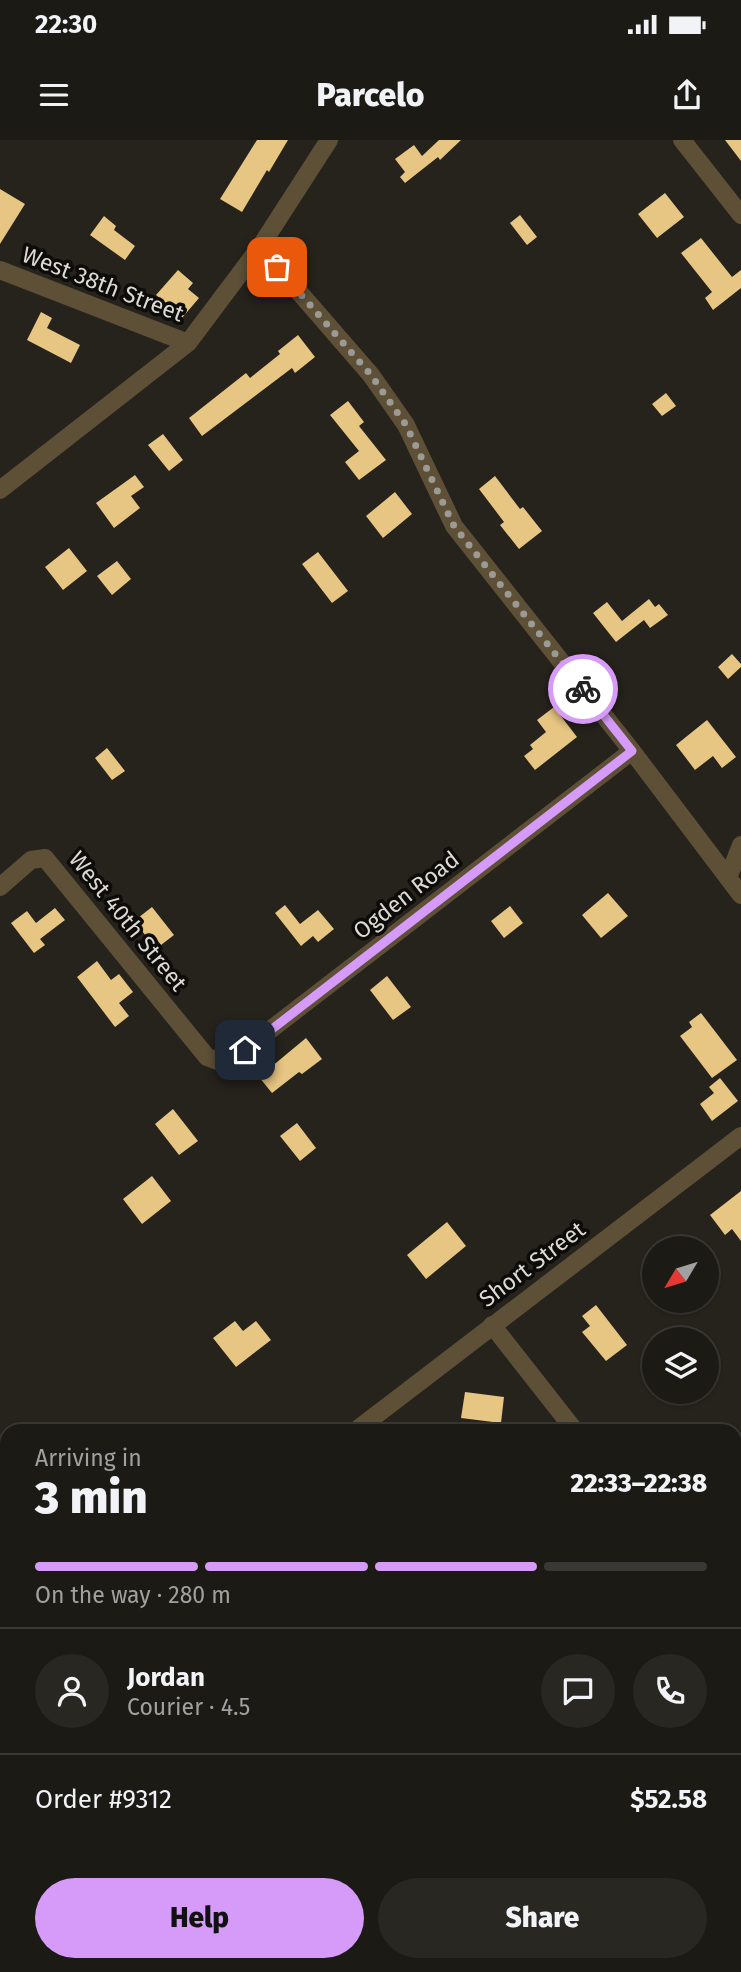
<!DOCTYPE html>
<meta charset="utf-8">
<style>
:root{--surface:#1c1a15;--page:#292722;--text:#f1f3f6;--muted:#a0a1a0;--line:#3a3834;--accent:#d69bf9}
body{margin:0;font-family:"Fira Sans",sans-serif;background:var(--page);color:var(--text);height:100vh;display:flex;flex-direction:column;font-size:26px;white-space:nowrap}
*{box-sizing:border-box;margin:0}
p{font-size:23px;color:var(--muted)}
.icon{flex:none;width:38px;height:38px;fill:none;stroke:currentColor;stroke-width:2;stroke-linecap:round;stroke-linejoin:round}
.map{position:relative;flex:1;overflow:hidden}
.sheet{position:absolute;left:0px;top:1284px;width:742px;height:548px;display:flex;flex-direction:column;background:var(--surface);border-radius:21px 21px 0 0;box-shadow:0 2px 5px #0004,0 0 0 2px var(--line)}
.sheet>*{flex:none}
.needle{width:46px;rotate:232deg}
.buttons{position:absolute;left:642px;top:1096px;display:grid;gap:14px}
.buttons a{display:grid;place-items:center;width:77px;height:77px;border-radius:50%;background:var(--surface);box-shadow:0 2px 5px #0004,0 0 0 2px var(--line);font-size:35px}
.pin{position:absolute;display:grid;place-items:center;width:60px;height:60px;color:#fff;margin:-30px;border-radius:14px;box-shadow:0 4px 10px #0006}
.courier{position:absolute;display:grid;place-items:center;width:70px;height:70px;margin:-35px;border:5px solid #d69bf9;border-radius:50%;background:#fff;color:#222;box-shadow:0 2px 9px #0007}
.overview em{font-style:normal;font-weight:800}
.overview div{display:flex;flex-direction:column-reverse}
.overview{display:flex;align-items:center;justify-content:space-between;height:119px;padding:0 35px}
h1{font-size:46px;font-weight:800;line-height:52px}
.bar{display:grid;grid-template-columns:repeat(4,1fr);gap:10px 7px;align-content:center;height:84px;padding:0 35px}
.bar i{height:9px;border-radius:5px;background:var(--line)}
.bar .selected{background:var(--accent)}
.bar p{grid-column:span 4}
.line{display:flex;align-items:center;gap:18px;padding:0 35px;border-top:2px solid var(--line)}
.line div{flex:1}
.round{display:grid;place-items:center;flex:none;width:74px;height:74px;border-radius:37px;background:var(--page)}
.primary-button{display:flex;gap:14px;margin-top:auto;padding:14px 35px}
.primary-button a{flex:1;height:80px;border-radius:42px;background:var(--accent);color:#111;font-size:28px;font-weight:800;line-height:80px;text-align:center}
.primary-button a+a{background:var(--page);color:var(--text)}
.status{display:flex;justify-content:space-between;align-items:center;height:49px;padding:0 35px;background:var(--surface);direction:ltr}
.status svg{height:19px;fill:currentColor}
header{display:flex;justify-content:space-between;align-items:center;height:91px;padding:0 35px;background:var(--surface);font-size:32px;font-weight:800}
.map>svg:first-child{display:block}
.building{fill:#e7c582}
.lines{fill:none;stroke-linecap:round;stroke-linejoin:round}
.minor{stroke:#5d5037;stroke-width:18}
.done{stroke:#9c9a95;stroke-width:7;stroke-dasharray:0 12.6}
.route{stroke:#d69bf9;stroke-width:9}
.labels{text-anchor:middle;stroke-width:7;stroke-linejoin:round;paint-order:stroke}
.street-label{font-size:23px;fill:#dcdad6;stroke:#0d0c09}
</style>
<div class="status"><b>22:30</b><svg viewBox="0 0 49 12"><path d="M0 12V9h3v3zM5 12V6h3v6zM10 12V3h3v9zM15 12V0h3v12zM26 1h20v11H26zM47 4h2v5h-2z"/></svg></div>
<header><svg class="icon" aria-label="menu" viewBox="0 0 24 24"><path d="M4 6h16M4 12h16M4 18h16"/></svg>Parcelo<svg class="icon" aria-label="share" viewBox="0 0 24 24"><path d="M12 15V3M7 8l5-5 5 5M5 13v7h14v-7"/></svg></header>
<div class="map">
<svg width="741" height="1832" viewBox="0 0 741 1832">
<rect width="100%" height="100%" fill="#26221c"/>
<!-- building -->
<path class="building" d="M257,0H288L269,32L267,30L242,72L220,59Z
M439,0H461L440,20L438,17L405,43L400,37L405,32L395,19L414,5L422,16Z
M725,0H741V21Z
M0,49L25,64L0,104Z
M665,53L684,77L657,98L638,74Z
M520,75L537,97L527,105L510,83Z
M104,76L116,86L114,90L135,106L125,120L90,95Z
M701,98L732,137L741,130V148L713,170L705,158L712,152L681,113Z
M178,130L193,143L188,149L199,158L182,178L156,155Z
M41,172L52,178L47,188L80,205L71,223L27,200Z
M298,195L315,217L295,233L292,228L202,296L189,278L246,233L250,238L280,214L278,211Z
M666,253L676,266L662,276L652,264Z
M348,261L364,282L359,286L386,320L359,340L345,322L359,311L330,275Z
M163,294L183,320L169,331L148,305Z
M135,335L144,347L131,356L140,368L114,388L96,363Z
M495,336L520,369L523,367L542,391L519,409L500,385L504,382L479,349Z
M395,352L412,374L383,398L366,376Z
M69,408L87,431L63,450L45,427Z
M318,412L348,451L332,463L302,424Z
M117,421L131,439L112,455L97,436Z
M649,459L655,467L659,464L668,475L650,488L644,480L616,502L593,473L607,462L622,481Z
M732,514L741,524V527L728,539L718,527Z
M554,567L577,597L535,630L524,616L533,609L530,605L546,592L537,580Z
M707,580L736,617L722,628L713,616L695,630L676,605Z
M107,608L125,631L112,640L95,618Z
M608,753L628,776L601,798L582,775Z
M285,765L300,784L318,770L334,789L318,802L313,796L301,806L275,773Z
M510,766L523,783L504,798L491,781Z
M152,767L174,795L161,805L155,797L150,801L134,781Z
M55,768L65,780L40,799L45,805L34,813L11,783L27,771L36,783Z
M97,821L111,840L119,834L133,852L119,863L129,876L115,887L77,837Z
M387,836L411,867L393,880L370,850Z
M701,873L737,920L712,938L680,896L692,887L689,882Z
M306,898L322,919L302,934L299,932L272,953L259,937Z
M720,938L738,961L712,981L700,964L714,953L709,947Z
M173,969L198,1001L179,1015L155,984Z
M297,983L316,1008L300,1021L280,996Z
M152,1036L171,1061L142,1084L123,1059Z
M741,1051V1101L732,1089L725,1095L710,1075Z
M447,1082L466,1106L426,1139L407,1115Z
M596,1165L627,1205L606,1221L582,1192L590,1186L582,1176Z
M235,1181L243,1191L256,1181L271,1200L236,1227L213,1198Z
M465,1252L504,1257L501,1283L461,1278Z"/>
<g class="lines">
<!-- minor -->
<path class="minor" d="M682,0L741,75
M260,107L371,235L406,285L454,386L632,611L741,755
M0,130L188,203
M0,350L188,203L260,107L329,0
M728,738L741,705
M0,747L31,720L45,718L207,917L226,924L632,611
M492,1185L576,1292
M354,1292L741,996
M735,1494L741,1501
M0,1566L7,1561
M735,1627L741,1623
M0,1705L7,1714
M94,1825L99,1832
M470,1832L479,1825"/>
</g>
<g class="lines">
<!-- done -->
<path class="done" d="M277,127L371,235L406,285L454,386L583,549"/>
<!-- route -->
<path class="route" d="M245,910L632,611L583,549"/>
</g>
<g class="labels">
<!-- street labels -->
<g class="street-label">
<text transform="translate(103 144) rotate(21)" y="8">West 38th Street</text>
<text transform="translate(406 755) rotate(-38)" y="8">Ogden Road</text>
<text transform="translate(128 781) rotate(51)" y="8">West 40th Street</text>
<text transform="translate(532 1124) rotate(-37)" y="8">Short Street</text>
</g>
</g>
</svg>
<div class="buttons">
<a><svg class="needle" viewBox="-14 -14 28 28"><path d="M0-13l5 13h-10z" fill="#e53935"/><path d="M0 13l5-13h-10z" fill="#a0a1a0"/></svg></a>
<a><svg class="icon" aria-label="layers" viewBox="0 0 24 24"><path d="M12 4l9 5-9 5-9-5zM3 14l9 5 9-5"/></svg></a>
</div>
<div class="pin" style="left:277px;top:127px;background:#ea580c"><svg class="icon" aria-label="bag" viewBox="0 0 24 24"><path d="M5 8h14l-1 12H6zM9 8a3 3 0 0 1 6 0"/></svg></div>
<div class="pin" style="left:245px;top:910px;background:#1f2937"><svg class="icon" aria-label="home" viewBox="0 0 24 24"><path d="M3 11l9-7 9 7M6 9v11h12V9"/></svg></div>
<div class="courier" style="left:583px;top:549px"><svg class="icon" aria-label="bike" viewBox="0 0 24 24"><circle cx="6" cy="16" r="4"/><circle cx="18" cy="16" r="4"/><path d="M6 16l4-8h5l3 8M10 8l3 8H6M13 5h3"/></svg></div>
<section class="sheet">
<div class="overview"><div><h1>3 min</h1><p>Arriving in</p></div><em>22:33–22:38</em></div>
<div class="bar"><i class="selected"></i><i class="selected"></i><i class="selected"></i><i></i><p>On the way · 280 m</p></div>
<div class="line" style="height:126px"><a class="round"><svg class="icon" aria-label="person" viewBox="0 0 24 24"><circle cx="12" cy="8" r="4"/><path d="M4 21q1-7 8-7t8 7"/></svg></a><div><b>Jordan</b><p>Courier · 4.5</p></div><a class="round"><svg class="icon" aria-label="chat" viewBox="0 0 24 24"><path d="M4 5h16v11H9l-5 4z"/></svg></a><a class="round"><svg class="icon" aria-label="phone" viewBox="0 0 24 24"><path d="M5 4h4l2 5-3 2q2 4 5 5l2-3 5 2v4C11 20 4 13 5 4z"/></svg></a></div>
<div class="line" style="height:91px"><div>Order #9312</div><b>$52.58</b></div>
<div class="primary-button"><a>Help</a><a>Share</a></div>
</section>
</div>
